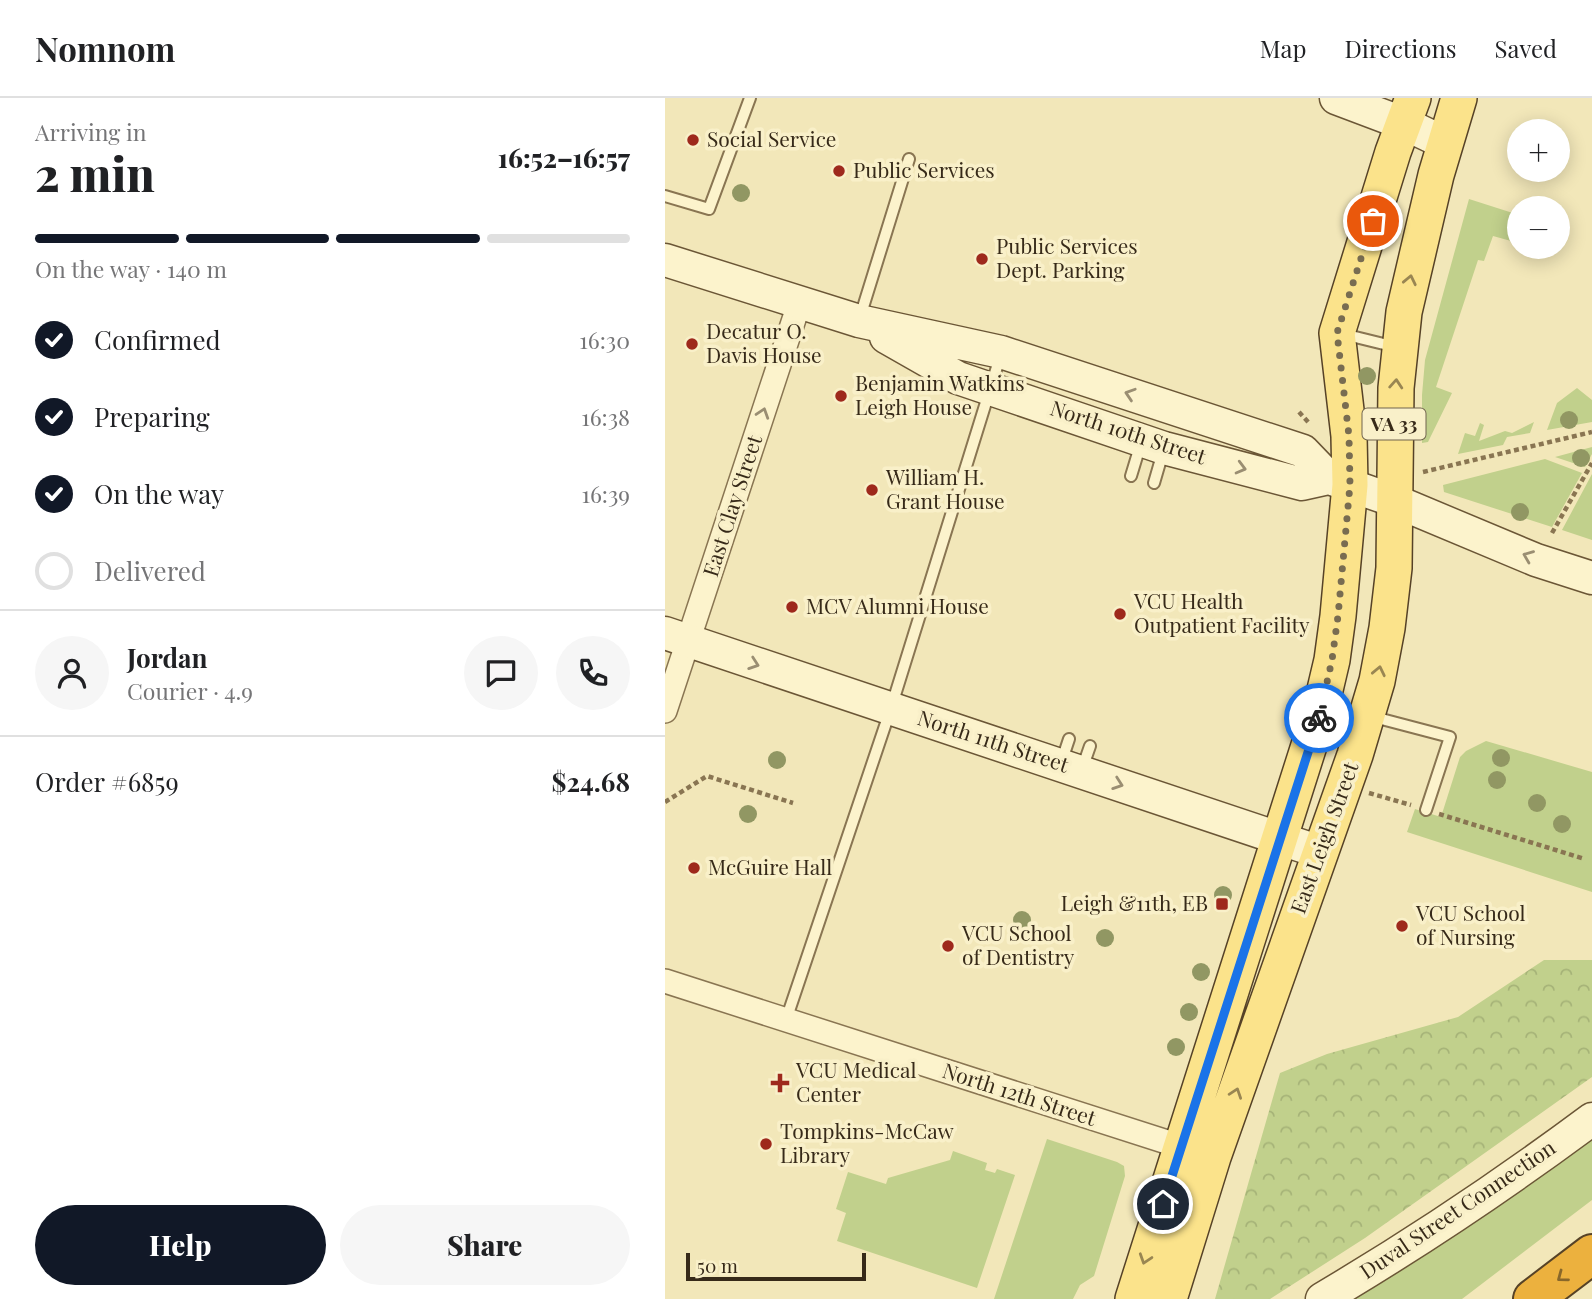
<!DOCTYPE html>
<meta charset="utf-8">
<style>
:root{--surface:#fff;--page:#f6f6f6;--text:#202124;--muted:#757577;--line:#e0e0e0;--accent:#111827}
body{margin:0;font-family:"Playfair Display",serif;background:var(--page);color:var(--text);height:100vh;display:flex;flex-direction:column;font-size:26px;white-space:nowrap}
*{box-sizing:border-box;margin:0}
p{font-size:23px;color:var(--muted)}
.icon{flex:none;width:38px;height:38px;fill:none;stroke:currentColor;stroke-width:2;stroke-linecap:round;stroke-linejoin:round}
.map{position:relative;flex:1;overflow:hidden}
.panel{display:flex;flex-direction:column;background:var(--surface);width:665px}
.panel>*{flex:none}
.tools{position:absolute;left:842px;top:21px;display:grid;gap:14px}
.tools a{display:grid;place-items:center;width:63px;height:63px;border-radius:50%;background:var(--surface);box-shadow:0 4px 18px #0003;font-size:35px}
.scale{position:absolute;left:21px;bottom:18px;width:180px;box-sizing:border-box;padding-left:7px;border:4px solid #372a19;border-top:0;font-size:19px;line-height:24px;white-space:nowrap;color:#372a19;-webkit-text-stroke:5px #f9f0c9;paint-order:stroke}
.pin{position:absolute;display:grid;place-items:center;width:60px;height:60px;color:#fff;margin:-30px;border:4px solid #fff;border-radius:50%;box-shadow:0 2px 7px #0007}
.courier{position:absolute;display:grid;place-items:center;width:70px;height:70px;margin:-35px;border:5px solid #1a73e8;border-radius:50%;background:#fff;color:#222;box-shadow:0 2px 9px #0007}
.summary em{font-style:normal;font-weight:800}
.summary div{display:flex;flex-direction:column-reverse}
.summary{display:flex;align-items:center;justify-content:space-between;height:119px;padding:0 35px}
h1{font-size:46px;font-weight:800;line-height:52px}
.bar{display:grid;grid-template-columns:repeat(4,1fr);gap:10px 7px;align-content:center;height:84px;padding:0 35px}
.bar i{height:9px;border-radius:5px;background:var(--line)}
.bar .on{background:var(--accent)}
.bar p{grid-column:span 4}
.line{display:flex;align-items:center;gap:18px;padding:0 35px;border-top:2px solid var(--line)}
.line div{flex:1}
.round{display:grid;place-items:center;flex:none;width:74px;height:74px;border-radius:37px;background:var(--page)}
ol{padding:0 35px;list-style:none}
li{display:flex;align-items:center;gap:21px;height:77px}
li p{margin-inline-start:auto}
li .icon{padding:7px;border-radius:50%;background:var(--accent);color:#fff;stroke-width:4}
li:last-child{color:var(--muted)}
li i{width:38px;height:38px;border:4px solid var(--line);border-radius:50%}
.button{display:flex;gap:14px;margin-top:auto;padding:14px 35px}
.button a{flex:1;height:80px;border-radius:42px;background:var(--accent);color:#fff;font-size:28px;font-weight:800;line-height:80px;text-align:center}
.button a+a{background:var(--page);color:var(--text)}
header{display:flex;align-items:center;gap:42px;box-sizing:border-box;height:98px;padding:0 35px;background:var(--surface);border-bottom:2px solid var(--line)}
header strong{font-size:33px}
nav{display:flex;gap:38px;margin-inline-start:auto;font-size:24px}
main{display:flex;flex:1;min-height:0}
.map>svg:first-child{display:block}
.green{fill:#c1d08c}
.forest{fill:url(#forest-crowns)}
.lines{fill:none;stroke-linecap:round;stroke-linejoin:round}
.lane-casing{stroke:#897552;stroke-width:14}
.street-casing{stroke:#897552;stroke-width:26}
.secondary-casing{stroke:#6b5636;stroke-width:35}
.primary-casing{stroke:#564227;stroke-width:38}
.highway-casing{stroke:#564227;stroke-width:42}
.path{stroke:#897552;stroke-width:4.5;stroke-dasharray:5 3.5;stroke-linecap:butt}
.lane{stroke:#fcf3cc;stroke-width:10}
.street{stroke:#fcf3cc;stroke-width:23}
.secondary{stroke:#fcf3cc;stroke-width:32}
.primary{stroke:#fbe38b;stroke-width:35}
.highway{stroke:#ecb13e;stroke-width:38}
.tree{fill:#919763}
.oneway{stroke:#998652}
.oneway2{stroke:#9a8e72}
.oneway3{stroke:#88672a}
.done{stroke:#786c51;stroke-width:7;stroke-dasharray:0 12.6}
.route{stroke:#1a73e8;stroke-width:9}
.poi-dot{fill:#9e291c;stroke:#f9f0c9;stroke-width:2.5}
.labels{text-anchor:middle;stroke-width:7;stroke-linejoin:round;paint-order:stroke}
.shield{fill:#f9f0c9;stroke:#71654e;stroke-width:2}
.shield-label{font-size:19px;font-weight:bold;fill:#372a19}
.poi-label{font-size:21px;fill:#372a19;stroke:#f9f0c9;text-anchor:start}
.street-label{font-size:21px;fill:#372a19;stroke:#f9f0c9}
</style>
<header>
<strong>Nomnom</strong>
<nav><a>Map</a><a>Directions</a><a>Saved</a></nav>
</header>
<main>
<section class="panel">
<div class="summary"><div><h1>2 min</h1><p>Arriving in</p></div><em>16:52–16:57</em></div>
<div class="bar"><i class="on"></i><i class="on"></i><i class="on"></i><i></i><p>On the way · 140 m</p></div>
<ol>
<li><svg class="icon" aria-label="check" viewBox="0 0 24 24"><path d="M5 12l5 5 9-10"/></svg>Confirmed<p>16:30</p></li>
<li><svg class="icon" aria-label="check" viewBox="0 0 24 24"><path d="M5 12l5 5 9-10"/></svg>Preparing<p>16:38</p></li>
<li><svg class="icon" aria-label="check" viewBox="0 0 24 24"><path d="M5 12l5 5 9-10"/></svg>On the way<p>16:39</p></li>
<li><i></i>Delivered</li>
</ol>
<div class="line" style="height:126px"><a class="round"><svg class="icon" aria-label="person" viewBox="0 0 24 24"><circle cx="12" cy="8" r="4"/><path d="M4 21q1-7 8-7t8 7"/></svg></a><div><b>Jordan</b><p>Courier · 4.9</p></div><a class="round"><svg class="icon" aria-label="chat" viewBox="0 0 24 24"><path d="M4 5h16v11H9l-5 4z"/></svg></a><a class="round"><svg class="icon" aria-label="phone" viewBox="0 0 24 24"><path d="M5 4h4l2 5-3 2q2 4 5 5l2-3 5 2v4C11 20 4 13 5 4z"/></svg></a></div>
<div class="line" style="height:91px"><div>Order #6859</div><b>$24.68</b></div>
<div class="button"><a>Help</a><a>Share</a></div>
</section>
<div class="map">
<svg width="927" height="1201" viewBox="0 0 927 1201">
<defs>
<pattern id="forest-crowns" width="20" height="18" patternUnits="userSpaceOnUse" patternTransform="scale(1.75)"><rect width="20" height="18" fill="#c1d08c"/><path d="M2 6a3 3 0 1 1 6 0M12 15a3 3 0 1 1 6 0" fill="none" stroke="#a6b378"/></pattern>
</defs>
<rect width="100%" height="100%" fill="#f2e7b9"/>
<!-- green -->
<path class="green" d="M804,101L854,117V119L846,143L828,138L819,163L813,162L771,289L787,295L763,344L757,345V297L760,262Z
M912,290L927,302V324L882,332L892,305Z
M869,324L865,335L842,339L838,347L793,356L800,335L810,338L815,325L819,327L814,343L840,333L847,335Z
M927,349V356L920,369L890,359Z
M880,361L917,375L887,429L779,394L778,387Z
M927,376V442L897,432Z
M821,643L927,674V794L742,734L750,711L776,719L795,659L801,653Z
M927,1038V1102L797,1201H683Z
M382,1041L452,1064L459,1068L460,1078L429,1178L415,1187L408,1201H329Z
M288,1053L322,1065L320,1072L330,1075L332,1071L350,1077L312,1190L172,1143L181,1115L171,1111L183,1074L221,1086L223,1080L285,1062Z"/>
<!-- forest -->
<path class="forest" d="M879,862H927V979L700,1140L605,1201H550L615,975L662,956L793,919Z"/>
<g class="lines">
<!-- lane casing -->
<g class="lane-casing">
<path id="lane" d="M0,98L44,111L85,0
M195,219L244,61
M678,236L731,249
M466,378L476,345
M489,385L498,354
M705,618L785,639L761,712
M396,665L404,641
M417,671L425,648
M121,922L226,610L336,256"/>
</g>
<!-- street casing -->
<g class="street-casing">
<path id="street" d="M0,613L135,203
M0,883L530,1053"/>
</g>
<!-- secondary casing -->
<g class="secondary-casing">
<path id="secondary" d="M671,0L740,26L780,45
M0,162L194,223L336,254L638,353L664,380L730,403L871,462L927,480
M221,239L293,280L499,350L637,386L664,380
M0,535L655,754
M657,1201C750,1146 841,1085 927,1021"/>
</g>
<!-- primary casing -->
<g class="primary-casing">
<path id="primary" d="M468,1201L655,613L667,562L673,518L685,387L684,338L672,235L728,54L748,0
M504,1201L548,1059L690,657L712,583L722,530L729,470L731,290L739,214L771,77L794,0"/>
</g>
<!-- highway casing -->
<g class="highway-casing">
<path id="highway" d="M868,1201L927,1156"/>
</g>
<!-- path -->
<path class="path" d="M634,314L644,325
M758,374L927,334
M887,435L927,365
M704,695L746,707
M0,704L42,678L128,705
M774,716L920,761"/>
<!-- lane -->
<use href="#lane" class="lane"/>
<!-- street -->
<use href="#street" class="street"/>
<!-- secondary -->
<use href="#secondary" class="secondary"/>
<!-- primary -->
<use href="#primary" class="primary"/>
<!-- highway -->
<use href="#highway" class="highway"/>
</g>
<!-- trees -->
<g class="tree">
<circle cx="76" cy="95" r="9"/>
<circle cx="702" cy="278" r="9"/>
<circle cx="904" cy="322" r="9"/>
<circle cx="916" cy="360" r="9"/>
<circle cx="855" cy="414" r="9"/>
<circle cx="836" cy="660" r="9"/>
<circle cx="112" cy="662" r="9"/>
<circle cx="832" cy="682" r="9"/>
<circle cx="872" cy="705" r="9"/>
<circle cx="83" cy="716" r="9"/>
<circle cx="897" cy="726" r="9"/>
<circle cx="558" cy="797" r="9"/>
<circle cx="357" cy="822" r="9"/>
<circle cx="440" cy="840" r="9"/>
<circle cx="536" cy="874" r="9"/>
<circle cx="524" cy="914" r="9"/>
<circle cx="511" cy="949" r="9"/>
</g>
<!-- one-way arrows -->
<defs><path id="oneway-chevron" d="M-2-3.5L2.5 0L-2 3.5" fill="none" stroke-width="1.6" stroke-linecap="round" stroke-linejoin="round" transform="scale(1.75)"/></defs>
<g class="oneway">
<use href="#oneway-chevron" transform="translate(745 182) rotate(-78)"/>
<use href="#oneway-chevron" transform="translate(731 286) rotate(-86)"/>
<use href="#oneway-chevron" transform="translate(714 573) rotate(-78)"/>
<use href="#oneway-chevron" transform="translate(571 995) rotate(-71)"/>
<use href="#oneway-chevron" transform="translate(480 1161) rotate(108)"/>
</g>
<g class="oneway2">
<use href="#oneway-chevron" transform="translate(465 296) rotate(-162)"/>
<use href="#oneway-chevron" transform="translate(98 315) rotate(-72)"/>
<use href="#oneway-chevron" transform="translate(576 370) rotate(15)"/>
<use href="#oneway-chevron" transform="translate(863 458) rotate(-158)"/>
<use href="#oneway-chevron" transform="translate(89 566) rotate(19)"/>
<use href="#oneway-chevron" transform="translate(453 686) rotate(19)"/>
</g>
<use class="oneway3" href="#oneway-chevron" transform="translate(897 1179) rotate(143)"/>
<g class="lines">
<!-- done -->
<path class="done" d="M654,620L667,562L673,518L685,387L684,338L672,235L708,123"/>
<!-- route -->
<path class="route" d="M498,1106L654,620"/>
</g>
<!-- markers -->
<g class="poi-dot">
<circle cx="28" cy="42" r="7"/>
<circle cx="174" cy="73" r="7"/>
<circle cx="317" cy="161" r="7"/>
<circle cx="27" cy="246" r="7"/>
<circle cx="176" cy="298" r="7"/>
<circle cx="207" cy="392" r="7"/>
<circle cx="127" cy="509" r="7"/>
<circle cx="455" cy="516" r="7"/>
<circle cx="29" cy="770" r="7"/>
<rect x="550" y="799" width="14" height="14" rx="3.5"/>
<circle cx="737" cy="828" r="7"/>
<circle cx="283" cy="848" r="7"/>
<path d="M111.5 974.5h7v7h7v7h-7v7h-7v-7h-7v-7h7z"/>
<circle cx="101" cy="1046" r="7"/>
</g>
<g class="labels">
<!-- shield labels -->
<rect class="shield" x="697.5" y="310.5" width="63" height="31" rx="5"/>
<g class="shield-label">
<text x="729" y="333">VA 33</text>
</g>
<!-- poi labels -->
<g class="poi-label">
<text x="42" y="49">Social Service</text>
<text x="188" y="80">Public Services</text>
<text x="331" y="156">Public Services<tspan x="331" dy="24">Dept. Parking</tspan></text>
<text x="41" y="241">Decatur O.<tspan x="41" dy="24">Davis House</tspan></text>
<text x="190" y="293">Benjamin Watkins<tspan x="190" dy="24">Leigh House</tspan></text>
<text x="221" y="387">William H.<tspan x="221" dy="24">Grant House</tspan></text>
<text x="469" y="511">VCU Health<tspan x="469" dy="24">Outpatient Facility</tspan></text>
<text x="141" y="516">MCV Alumni House</text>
<text x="43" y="777">McGuire Hall</text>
<text x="543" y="813" text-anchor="end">Leigh &amp;11th, EB</text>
<text x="751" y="823">VCU School<tspan x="751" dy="24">of Nursing</tspan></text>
<text x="297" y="843">VCU School<tspan x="297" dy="24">of Dentistry</tspan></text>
<text x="131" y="980">VCU Medical<tspan x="131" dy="24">Center</tspan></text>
<text x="115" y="1041">Tompkins-McCaw<tspan x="115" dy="24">Library</tspan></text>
</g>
<!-- street labels -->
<g class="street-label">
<text transform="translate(463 335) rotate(18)" y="7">North 10th Street</text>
<text transform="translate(68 408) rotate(-72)" y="7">East Clay Street</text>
<text transform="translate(328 644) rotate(18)" y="7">North 11th Street</text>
<text transform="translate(660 740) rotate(-70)" y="7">East Leigh Street</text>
<text transform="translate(354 997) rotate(18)" y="7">North 12th Street</text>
<text transform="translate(793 1112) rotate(-34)" y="7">Duval Street Connection</text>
</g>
</g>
</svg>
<div class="tools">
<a>+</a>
<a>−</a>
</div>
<div class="scale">50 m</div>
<div class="pin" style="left:708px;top:123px;background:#ea580c"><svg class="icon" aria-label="bag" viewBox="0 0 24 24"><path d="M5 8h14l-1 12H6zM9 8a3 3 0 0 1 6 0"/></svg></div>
<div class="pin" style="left:498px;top:1106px;background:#1f2937"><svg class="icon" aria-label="home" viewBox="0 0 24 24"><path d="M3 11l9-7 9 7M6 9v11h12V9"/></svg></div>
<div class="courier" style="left:654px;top:620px"><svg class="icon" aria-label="bike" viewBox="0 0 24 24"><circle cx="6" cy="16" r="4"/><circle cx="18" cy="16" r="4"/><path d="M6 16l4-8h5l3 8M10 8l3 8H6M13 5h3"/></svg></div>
</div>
</main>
